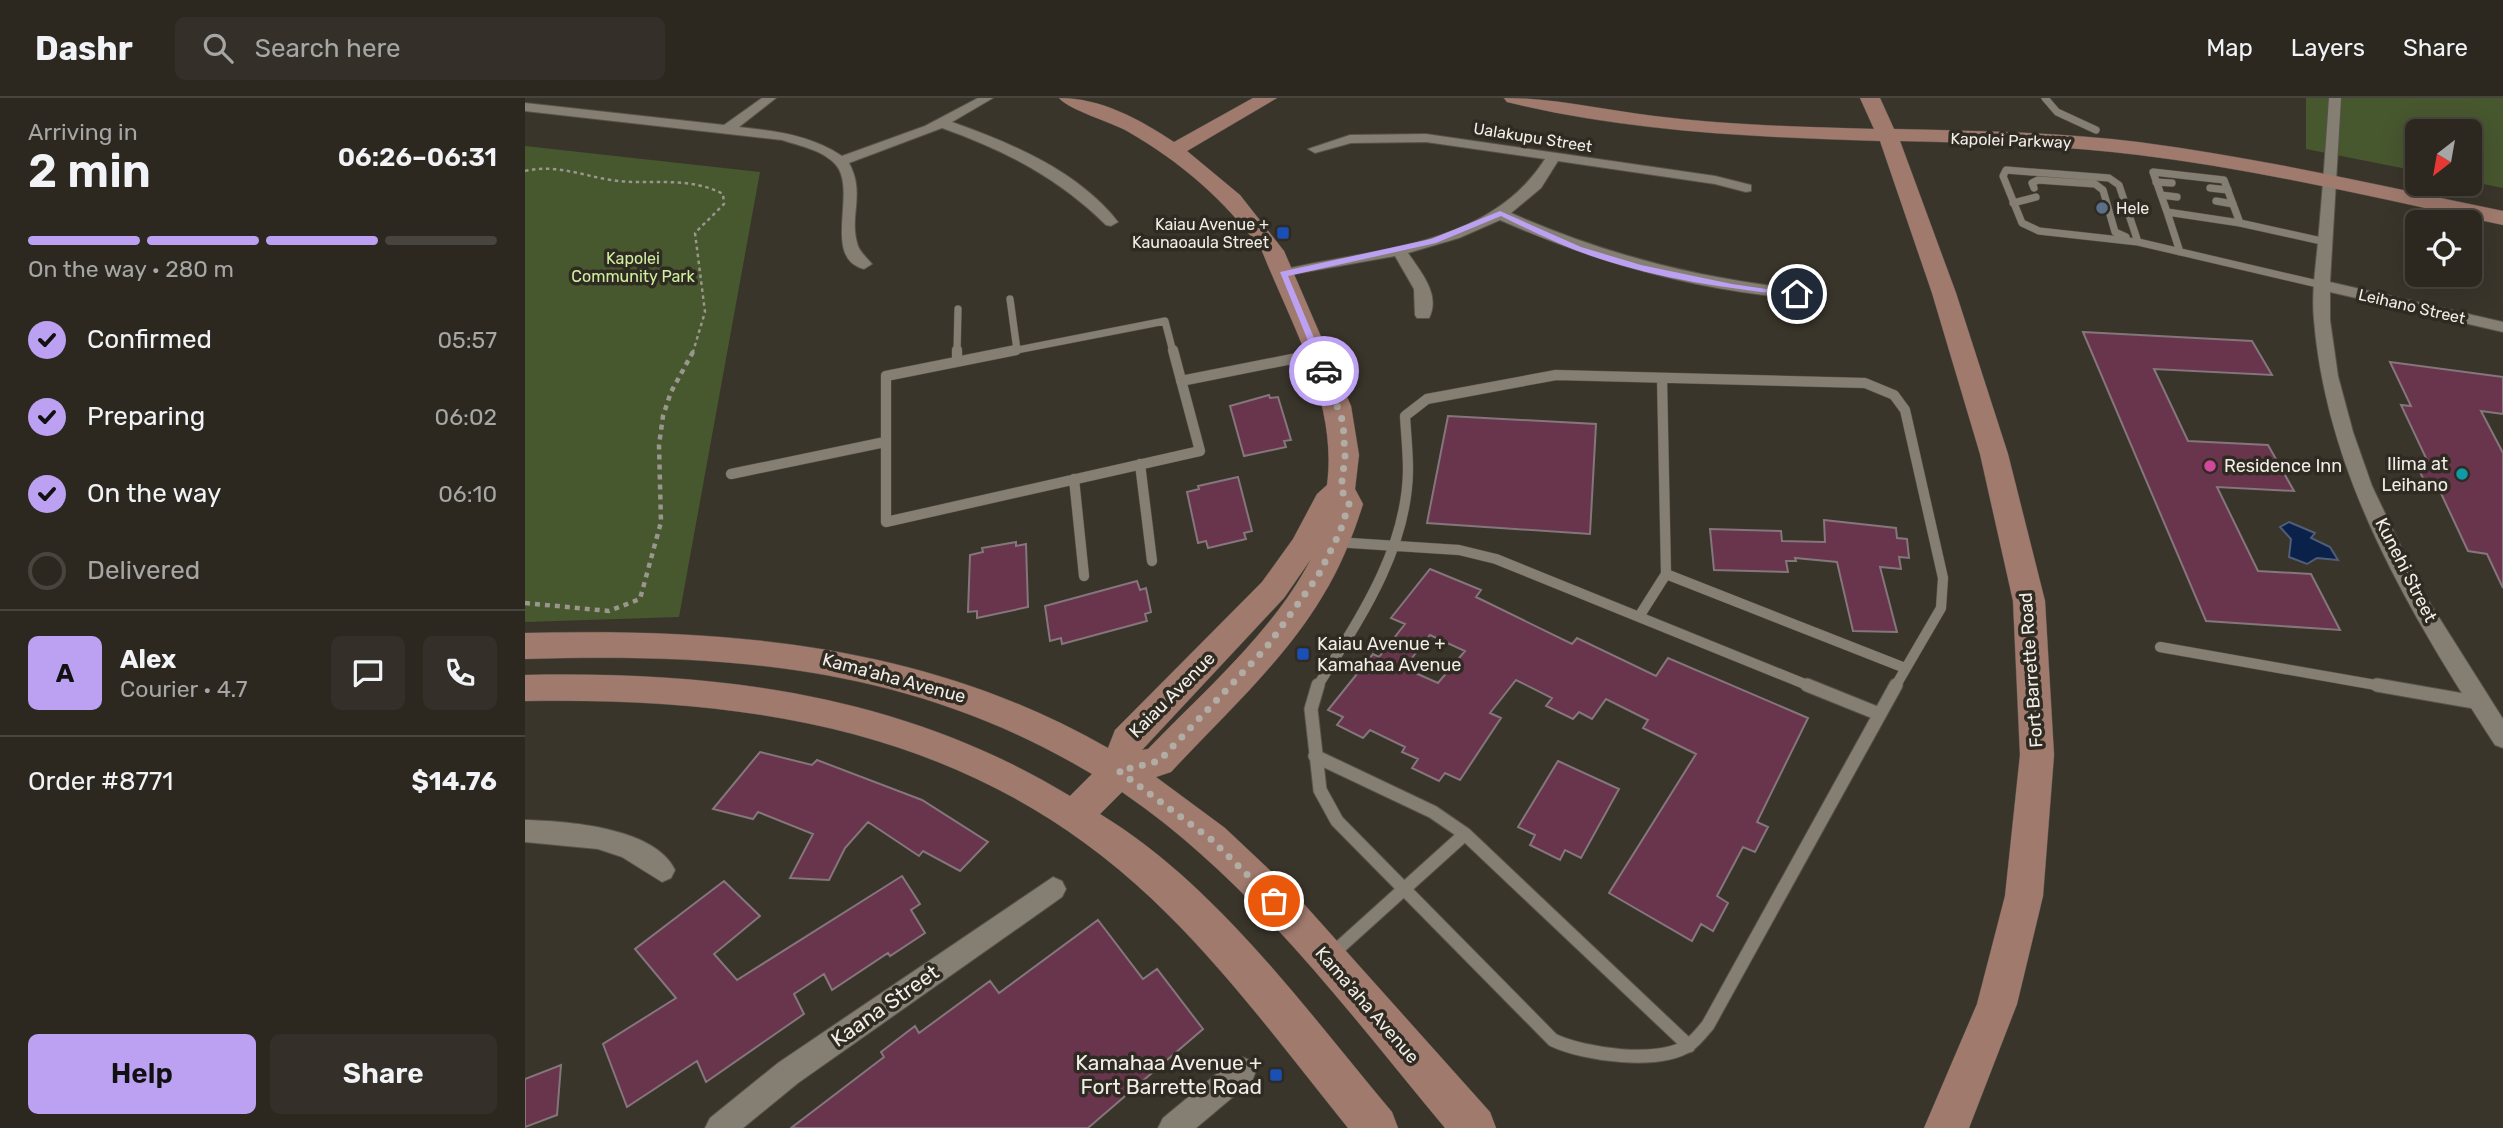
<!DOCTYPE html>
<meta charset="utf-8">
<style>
:root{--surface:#2c2820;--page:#343029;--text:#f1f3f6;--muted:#a6a6a5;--line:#48443e;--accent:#bca0f2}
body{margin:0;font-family:Rubik,sans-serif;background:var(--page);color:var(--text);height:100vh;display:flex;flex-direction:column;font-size:26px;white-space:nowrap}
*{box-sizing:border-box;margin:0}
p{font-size:23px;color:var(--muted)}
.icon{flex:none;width:38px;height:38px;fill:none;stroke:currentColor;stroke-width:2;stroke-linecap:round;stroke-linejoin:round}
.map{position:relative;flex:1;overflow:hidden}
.drawer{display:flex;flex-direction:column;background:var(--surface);width:525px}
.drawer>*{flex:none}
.needle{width:46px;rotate:211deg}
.controls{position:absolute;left:1880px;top:21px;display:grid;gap:14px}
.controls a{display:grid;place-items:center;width:77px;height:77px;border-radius:10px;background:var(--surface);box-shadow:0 7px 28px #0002,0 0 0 2px var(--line);font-size:35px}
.pin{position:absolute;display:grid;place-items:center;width:60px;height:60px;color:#fff;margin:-30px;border:4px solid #fff;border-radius:50%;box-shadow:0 2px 7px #0007}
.courier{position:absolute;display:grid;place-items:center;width:70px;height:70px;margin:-35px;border:5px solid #bca0f2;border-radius:50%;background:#fff;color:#222;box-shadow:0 2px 9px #0007}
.overview em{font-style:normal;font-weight:600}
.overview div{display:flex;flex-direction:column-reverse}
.overview{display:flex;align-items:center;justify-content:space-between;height:119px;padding:0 28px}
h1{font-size:46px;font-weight:600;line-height:52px}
.bar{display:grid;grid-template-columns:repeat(4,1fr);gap:10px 7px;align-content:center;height:84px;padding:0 28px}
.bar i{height:9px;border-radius:5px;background:var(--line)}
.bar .active{background:var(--accent)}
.bar p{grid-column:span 4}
.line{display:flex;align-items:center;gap:18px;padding:0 28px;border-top:2px solid var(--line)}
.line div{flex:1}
.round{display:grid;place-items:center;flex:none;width:74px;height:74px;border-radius:10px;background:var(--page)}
ol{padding:0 28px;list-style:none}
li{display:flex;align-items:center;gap:21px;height:77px}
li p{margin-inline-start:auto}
li .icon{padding:7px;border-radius:50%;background:var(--accent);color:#111;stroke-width:4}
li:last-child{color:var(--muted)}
li i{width:38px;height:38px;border:4px solid var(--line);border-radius:50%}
.cta{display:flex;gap:14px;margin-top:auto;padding:14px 28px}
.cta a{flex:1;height:80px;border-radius:10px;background:var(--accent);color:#111;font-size:28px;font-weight:600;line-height:80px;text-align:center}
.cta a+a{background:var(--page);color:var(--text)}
header{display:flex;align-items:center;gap:42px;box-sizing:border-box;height:98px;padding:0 35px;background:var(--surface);border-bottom:2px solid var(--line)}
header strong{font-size:33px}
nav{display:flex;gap:38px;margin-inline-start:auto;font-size:24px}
.search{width:490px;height:63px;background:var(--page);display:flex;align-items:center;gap:18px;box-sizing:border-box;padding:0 24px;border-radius:10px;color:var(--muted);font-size:26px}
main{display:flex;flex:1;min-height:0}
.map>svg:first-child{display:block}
.green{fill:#47572e}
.water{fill:#0a2149;stroke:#4f5e78;stroke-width:2}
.building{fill:#68354d;stroke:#84767b;stroke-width:2;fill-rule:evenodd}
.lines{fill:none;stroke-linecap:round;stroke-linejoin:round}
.lane-far2-casing{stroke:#57534b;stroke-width:8}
.lane-far1-casing{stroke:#57534b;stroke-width:11}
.lane-casing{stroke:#57534b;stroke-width:15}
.street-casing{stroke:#57534b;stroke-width:2}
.secondary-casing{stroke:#57534b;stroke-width:1}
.path-far1{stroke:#9a968e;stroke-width:2.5;stroke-dasharray:3.5 3.5;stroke-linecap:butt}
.path{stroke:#9a968e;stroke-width:4.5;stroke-dasharray:5 5;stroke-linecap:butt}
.lane-far2{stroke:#847e73;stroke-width:7}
.lane-far1{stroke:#847e73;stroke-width:10}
.lane{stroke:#847e73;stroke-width:13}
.street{fill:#847e73;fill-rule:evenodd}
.secondary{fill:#a07a6d;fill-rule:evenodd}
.route{fill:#bca0f2}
.done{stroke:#b1ada5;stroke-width:7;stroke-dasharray:0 12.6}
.service-dot{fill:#5c6f8a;stroke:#302b22;stroke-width:2.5}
.transit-dot{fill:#1a4fb4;stroke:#302b22;stroke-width:2.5}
.hotel-dot{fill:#d1479c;stroke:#302b22;stroke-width:2.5}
.culture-dot{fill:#0f9aa8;stroke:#302b22;stroke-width:2.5}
.labels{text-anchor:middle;stroke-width:7;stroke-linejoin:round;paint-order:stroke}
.far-street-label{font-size:16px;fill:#f1eee7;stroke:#302b22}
.far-poi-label{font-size:16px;fill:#f1eee7;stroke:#302b22;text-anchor:start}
.far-park-label{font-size:16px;fill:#cff0a0;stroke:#302b22}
.poi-label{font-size:18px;fill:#f1eee7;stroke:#302b22;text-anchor:start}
.street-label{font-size:18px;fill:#f1eee7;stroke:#302b22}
.near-street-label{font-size:21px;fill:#f1eee7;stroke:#302b22}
.near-poi-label{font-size:21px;fill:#f1eee7;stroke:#302b22;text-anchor:end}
</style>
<header>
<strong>Dashr</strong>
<div class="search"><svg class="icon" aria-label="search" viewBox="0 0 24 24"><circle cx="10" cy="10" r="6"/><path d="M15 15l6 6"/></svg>Search here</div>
<nav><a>Map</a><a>Layers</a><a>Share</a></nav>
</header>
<main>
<section class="drawer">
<div class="overview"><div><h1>2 min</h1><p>Arriving in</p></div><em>06:26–06:31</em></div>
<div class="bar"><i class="active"></i><i class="active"></i><i class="active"></i><i></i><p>On the way · 280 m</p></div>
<ol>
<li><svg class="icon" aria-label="check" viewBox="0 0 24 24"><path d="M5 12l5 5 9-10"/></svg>Confirmed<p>05:57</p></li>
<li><svg class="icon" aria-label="check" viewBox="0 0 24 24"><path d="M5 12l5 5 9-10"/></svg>Preparing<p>06:02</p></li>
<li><svg class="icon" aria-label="check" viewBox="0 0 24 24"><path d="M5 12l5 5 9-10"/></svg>On the way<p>06:10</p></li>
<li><i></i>Delivered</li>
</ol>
<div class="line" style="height:126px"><b class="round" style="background:var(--accent);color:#111">A</b><div><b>Alex</b><p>Courier · 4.7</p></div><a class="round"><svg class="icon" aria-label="chat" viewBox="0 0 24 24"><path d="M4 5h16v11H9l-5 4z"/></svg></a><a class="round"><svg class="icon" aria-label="phone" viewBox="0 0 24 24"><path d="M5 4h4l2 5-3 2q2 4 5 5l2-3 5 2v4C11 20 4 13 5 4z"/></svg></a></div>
<div class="line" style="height:91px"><div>Order #8771</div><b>$14.76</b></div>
<div class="cta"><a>Help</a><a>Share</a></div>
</section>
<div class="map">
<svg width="1978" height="1030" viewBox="0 0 1978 1030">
<rect width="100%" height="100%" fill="#3a352b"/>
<!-- green -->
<path class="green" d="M1781,0H1978V90L1944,83V33H1892V73L1781,51Z
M0,48L235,74L154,519L0,524Z"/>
<!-- water -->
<path class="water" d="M1764,424L1790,435L1786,440L1805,449L1813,462L1792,460L1782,466L1764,459L1766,441L1755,429Z"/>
<!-- building -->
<path class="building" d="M1558,234L1727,243L1747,277L1629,271L1663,343L1743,347L1769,393L1692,389L1733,473L1786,476L1815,532L1681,523Z
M1865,264L1978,279V316L1956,313L1978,355V490L1962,456L1943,453L1914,391L1902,389L1889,361L1902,362L1876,307L1886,308Z
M744,297L745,300L753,299L766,342L759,343L761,349L719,358L705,308Z
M923,318L1071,326L1065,436L902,425Z
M713,379L727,433L719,435L721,441L683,450L681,443L673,445L662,394L674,391L673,388Z
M1299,422L1371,430L1372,440L1382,441L1384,460L1374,459L1376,471L1355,469L1372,534L1328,533L1312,464L1270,460L1271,463H1261L1263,474L1189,472L1185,431L1256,433L1257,443L1300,444Z
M491,444V448L501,446L503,509L452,520V513L443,514L445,457L458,454L457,450Z
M905,471L956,492L951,499L1047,546L1052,540L1131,578L1143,560L1283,620L1232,724L1243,729L1230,754L1218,749L1192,798L1203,805L1188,833L1176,826L1167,843L1084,795L1171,656L1118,630L1123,622L1081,601L1067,621L1054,614L1048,621L1021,608L1027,600L991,582L965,615L976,620L935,682L920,675L914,683L887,670L893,661L877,654L880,649L845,632L838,640L812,627L818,619L803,612L848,556L854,559L880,526L866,520ZM905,537L940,553L913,585L879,570Z
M612,483L615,492L621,490L626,514L620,516L622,523L537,546L536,540L525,543L520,508Z
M235,654L287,667L292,662L397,702L463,744L435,773L398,753L394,758L343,724L320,750L304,782L265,780L288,736L233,714L228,721L188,711Z
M1033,663L1094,691L1056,760L1040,752L1035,762L1005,747L1010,737L993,729Z
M377,778L395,806L386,812L400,835L365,858L363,855L307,892L299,876L269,896L279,916L181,984L172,963L102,1009L78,946L151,900L110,851L199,783L235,818L189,856L212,882Z
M573,822L618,881L632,871L678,931L563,1030H266L359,959L356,954L390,928L394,935L465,883L474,895Z
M36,967L32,1017L0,1029V981Z"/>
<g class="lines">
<!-- lane-far2 casing -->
<g class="lane-far2-casing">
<path id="lane-far2" d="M1520,0L1532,14L1571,32
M1481,72L1584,80L1594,87L1613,144L1514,133L1497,125L1478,78Z
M1631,84L1647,85
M1509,90L1507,85L1513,82L1570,86L1578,92L1590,134L1601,139
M1685,90L1703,92
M1636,97L1652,99
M1691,103L1708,106
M1488,105L1511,99
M1642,114L1628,74L1699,82L1715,125
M1613,144L1797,187
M1655,154L1642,114L1715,125L1801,144
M485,201L492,252
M432,254L433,211
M482,254L640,223L648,254"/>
</g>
<!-- lane-far1 casing -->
<g class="lane-far1-casing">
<path id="lane-far1" d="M491,252L361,278V424L675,353L648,252
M432,264V252
M1137,280L1141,476L1380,570
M656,283L792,256
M615,366L627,463
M206,376L360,344
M549,381L559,478
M810,444L934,452L971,461L1287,589
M1115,517L1141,476
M1635,549L1862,589
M792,589C833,523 882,453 883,372C883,354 881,336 880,318L902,301L1031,277L1340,285L1369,297L1380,312L1418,480L1416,510L1370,589"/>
</g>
<!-- lane casing -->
<g class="lane-casing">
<path id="lane" d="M793,587L786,611L795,692L812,723L1028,942C1060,957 1133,967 1164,947C1171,942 1177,934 1183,927L1371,587
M1282,587L1354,616
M1852,587L1955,605
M790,658L908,714L940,736L1164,948
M807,856L940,736"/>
</g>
<!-- street casing -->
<g class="street-casing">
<path id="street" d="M237,0H251L214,29C250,33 286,37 317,58L400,28L453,0H468L427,24C486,45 553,73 593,124L586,128L581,127C534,80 479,52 417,30L324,65C341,96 323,119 333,148C336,155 342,160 347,166L339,171C296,160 333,93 311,67C298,52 275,48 257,42L0,13V5L199,27Z
M1804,0H1816L1805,184L1978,224V234L1805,194V222L1813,278L1828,334L1847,388L1896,491L1978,621V650L1970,647C1886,517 1802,379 1789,222C1786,192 1792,162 1794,132C1798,88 1801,44 1804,0Z
M901,36L1190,78L1226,87V93L1221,94L1190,86L1033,63L1016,90L986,115C1078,156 1172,180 1272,191L1280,196C1271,205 1251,198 1239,197C1148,186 1059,159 975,122L934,140L883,155C896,174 916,197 904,220H892L890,217L889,191L870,158L753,179V173C845,150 963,151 1020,61L901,44L826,45L790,55L783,51L825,37Z
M0,722C40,723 130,729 150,772L146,780L137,784L97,759L73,751L0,744Z
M528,779L537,783L541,791L537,799L273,985L218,1030H180L185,1020L253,965Z
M717,959L727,963L731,973L727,983L671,1030H633L638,1020L707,963Z"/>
</g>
<!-- secondary casing -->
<g class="secondary-casing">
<path id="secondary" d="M534,0C576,0 614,21 649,44L728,0H752L662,53L715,97L759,153L826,308L834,357L830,391L838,406C828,438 815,470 797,499C758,564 698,618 646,674L631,679L700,730L770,796L965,1014L971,1030H920C821,911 726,782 597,694L575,716C691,786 781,912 867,1014L873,1030H823C760,952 700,870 627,801C451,634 233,599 0,603V577C193,573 377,596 545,698L567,676C386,568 206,555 0,561V535C205,530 401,546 583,650L590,632L737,484L768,441L792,396L802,387C813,305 767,228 737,153C700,102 656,64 602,33C586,24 544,12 534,0ZM786,461C748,534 680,592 623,651L617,652L759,500Z
M979,0C1030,0 1078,12 1129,18C1201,27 1275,29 1349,31L1335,0H1355L1369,31C1450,33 1532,34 1613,44C1736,60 1857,88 1978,113V127C1857,101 1736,72 1614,57C1535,47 1455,45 1375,43L1431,195L1483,356L1520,503L1529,657L1518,798L1492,906L1444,1030H1399L1452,906L1480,798L1495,657L1488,503L1455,356L1407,195L1355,43C1230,39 1104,34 982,4Z"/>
</g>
<!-- path-far1 -->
<path class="path-far1" d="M0,73C31,66 55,77 86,82C124,88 162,77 198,96L199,106L170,135L180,214L168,254"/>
<!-- path -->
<path class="path" d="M0,505L84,513L115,501L136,424L134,347L138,318L146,294L169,252"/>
<!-- lane-far2 -->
<use href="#lane-far2" class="lane-far2"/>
<!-- lane-far1 -->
<use href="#lane-far1" class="lane-far1"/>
<!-- lane -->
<use href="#lane" class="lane"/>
<!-- street -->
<use href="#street" class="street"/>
<!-- secondary -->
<use href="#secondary" class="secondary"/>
</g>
<!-- route -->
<path class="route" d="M975,113L1056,149L1116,167L1207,186L1276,196L1272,198C1197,190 1120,179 1050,152C1025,142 1000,130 976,118L911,145L763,178L803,273L796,275L755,174L906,141Z"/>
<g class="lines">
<!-- done -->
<path class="done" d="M749,803L687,742L594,673L634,663L741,550L793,478L815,434L824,406L816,391L820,358L818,324L799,273"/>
</g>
<!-- markers -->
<circle class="service-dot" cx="1577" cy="110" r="7"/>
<g class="transit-dot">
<rect x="751" y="128" width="14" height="14" rx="3.5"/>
<rect x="771" y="549" width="14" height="14" rx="3.5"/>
<rect x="744" y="970" width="14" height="14" rx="3.5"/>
</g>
<circle class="hotel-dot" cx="1685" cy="368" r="7"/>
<circle class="culture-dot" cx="1937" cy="376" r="7"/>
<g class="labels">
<!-- far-street labels -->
<g class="far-street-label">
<text transform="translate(1008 39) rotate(9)" y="6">Ualakupu Street</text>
<text transform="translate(1486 42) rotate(2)" y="6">Kapolei Parkway</text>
<text transform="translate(1887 208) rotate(13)" y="6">Leihano Street</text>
</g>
<!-- far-poi labels -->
<g class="far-poi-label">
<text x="1591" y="116">Hele</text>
<text x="744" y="132" text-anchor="end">Kaiau Avenue +<tspan x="744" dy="18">Kaunaoaula Street</tspan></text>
</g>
<!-- far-park labels -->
<g class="far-park-label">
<text x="108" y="166">Kapolei<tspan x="108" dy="18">Community Park</tspan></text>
</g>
<!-- poi labels -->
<g class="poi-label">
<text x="1923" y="372" text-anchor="end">Ilima at<tspan x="1923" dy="21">Leihano</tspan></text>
<text x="1699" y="374">Residence Inn</text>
<text x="792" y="552">Kaiau Avenue +<tspan x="792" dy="21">Kamahaa Avenue</tspan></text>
</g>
<!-- street labels -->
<g class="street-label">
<text transform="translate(1881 472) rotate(63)" y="6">Kunehi Street</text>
<text transform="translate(1506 572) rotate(-94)" y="6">Fort Barrette Road</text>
<text transform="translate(369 580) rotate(15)" y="6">Kama'aha Avenue</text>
<text transform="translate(647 597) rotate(-45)" y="6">Kaiau Avenue</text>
<text transform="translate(842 907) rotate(49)" y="6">Kama'aha Avenue</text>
</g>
<!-- near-street labels -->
<g class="near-street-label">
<text transform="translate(360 908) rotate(-35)" y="7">Kaana Street</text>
</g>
<!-- near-poi labels -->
<g class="near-poi-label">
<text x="737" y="972">Kamahaa Avenue +<tspan x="737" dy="24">Fort Barrette Road</tspan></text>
</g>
</g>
</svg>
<div class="controls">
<a><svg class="needle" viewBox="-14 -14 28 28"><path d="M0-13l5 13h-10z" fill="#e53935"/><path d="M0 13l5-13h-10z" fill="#a6a6a5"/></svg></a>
<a><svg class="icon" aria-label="locate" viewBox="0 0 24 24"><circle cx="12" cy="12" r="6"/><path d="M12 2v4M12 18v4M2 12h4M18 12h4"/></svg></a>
</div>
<div class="pin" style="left:749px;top:803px;background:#ea580c"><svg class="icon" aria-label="bag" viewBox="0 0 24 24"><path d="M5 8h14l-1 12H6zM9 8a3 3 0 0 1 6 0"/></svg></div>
<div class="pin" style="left:1272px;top:196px;background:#1f2937"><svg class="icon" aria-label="home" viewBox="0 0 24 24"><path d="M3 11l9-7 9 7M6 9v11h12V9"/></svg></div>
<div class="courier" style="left:799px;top:273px"><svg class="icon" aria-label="car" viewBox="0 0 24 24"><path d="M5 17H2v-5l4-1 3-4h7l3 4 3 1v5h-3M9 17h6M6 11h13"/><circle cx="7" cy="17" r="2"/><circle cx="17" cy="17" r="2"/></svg></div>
</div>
</main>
